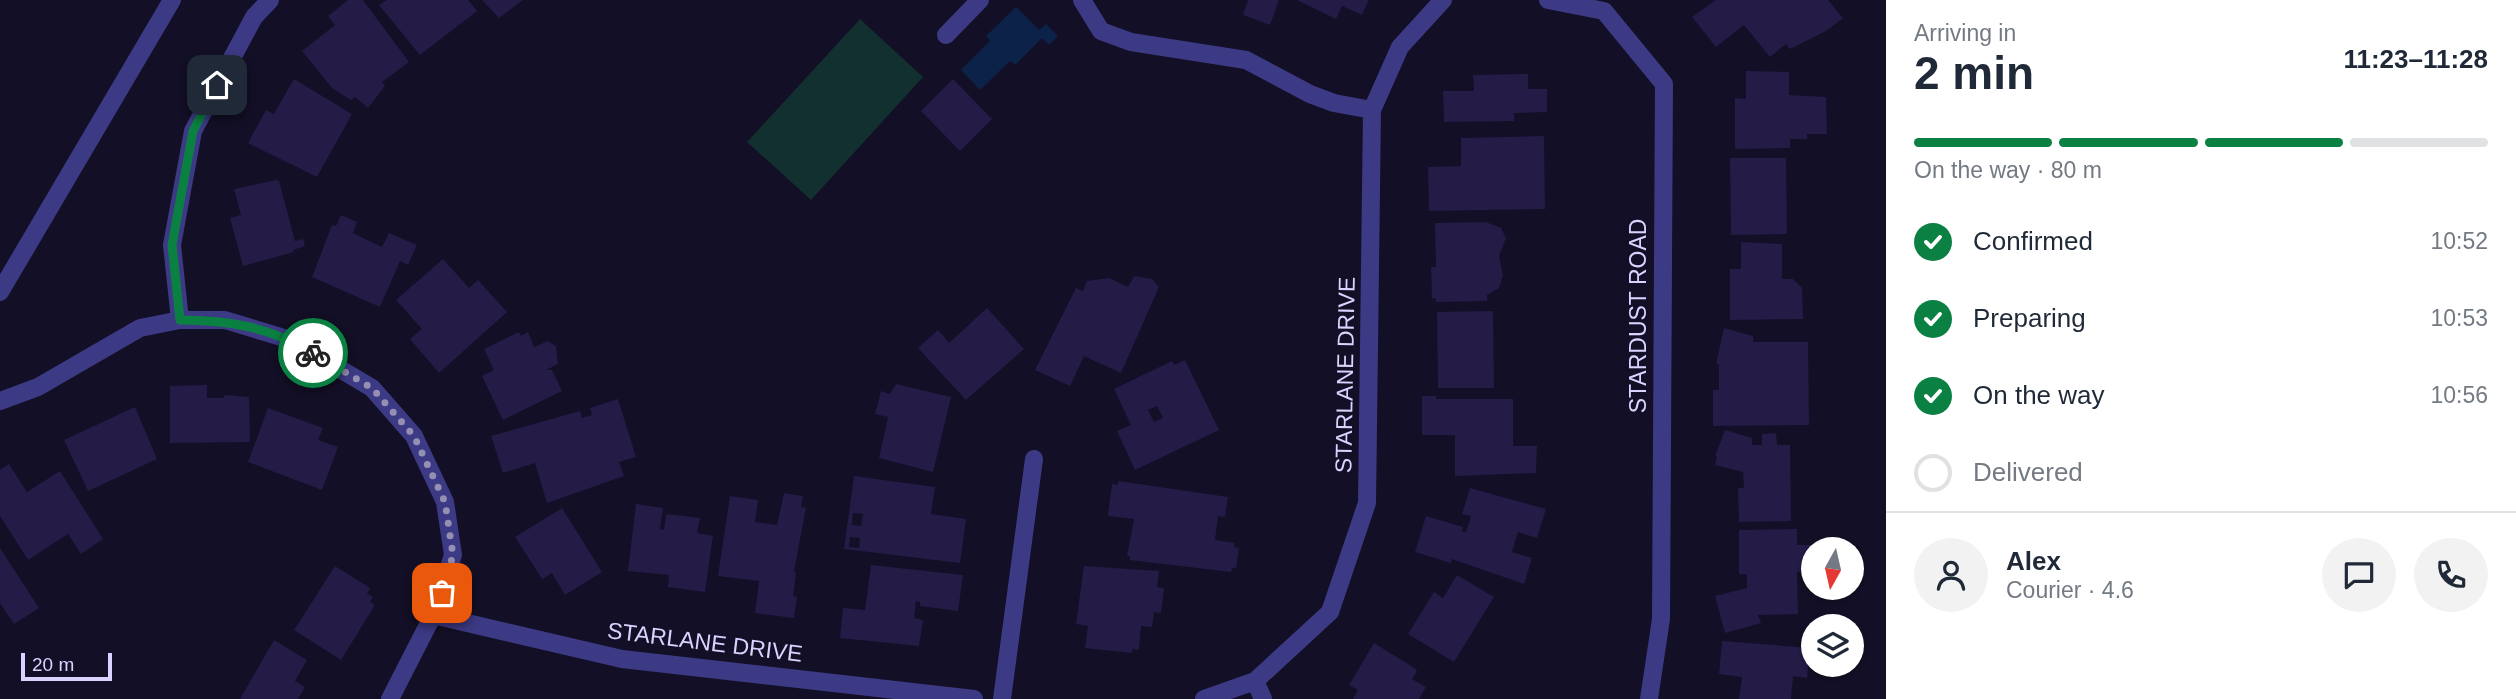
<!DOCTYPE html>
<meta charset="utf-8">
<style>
:root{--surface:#fff;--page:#f2f2f3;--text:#1f2937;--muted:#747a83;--line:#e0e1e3;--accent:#0b8043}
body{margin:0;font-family:Arial,sans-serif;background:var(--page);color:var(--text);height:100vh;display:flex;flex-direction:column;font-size:26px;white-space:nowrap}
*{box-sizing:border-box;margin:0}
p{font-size:23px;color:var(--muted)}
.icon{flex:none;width:38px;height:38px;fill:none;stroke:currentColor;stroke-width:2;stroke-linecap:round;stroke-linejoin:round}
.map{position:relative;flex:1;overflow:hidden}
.sheet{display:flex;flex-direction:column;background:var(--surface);width:630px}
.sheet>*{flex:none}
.needle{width:46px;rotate:188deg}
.fabs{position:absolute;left:1801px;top:537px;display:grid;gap:14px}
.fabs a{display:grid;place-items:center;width:63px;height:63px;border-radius:50%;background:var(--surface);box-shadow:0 2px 5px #0004;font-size:35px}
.scale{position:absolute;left:21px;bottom:18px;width:91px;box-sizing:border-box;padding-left:7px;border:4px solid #d9d4ff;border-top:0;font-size:19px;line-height:24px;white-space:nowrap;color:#d9d4ff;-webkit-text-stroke:5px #130f26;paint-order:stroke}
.pin{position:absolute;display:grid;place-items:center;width:60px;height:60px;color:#fff;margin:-30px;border-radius:14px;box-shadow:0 4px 10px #0006}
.courier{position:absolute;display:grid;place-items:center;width:70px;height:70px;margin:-35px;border:5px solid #0b8043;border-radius:50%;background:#fff;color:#222;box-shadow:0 2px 9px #0007}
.overview em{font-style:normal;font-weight:700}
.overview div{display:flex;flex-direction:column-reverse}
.overview{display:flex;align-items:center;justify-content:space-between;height:119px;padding:0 28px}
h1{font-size:46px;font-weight:700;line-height:52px}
.bar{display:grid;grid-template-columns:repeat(4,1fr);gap:10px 7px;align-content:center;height:84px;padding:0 28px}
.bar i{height:9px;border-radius:5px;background:var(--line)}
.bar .active{background:var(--accent)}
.bar p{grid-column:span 4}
.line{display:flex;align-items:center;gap:18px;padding:0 28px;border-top:2px solid var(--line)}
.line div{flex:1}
.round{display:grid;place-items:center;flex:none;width:74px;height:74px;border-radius:37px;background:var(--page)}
ol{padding:0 28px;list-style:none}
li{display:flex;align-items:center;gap:21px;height:77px}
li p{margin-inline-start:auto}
li .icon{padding:7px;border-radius:50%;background:var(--accent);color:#fff;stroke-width:4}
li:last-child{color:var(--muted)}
li i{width:38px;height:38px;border:4px solid var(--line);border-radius:50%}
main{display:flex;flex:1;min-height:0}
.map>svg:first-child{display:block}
.green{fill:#12302f}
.water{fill:#0c2248}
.building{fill:#241b47;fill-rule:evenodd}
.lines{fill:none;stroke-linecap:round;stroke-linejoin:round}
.minor{stroke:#3d3a85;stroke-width:18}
.done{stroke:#948fb3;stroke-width:7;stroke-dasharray:0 12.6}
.route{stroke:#0b8043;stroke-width:9}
.labels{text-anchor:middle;stroke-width:5;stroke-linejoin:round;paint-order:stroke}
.street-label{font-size:23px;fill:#d9d4ff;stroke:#130f26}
</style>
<main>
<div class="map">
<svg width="1886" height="699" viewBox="0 0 1886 699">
<rect width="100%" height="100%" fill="#130f26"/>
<!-- green -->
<path class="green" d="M860,19L923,77L811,200L747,142Z"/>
<!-- water -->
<path class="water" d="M1016,7L1039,30L1046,24L1058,36L1049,45L1042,38L1015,65L1010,61L980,90L961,70L990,41L986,36Z"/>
<!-- building -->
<path class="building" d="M348,0H363L409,62L382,82L385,86L368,108L355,97L351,100L332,88L302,51L335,25L328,16Z
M387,0H468L477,11L420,55L379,5Z
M482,0H523L499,18Z
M1248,0H1279L1270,25L1243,15Z
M1297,0H1369L1362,15L1342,6L1336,19Z
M1716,0H1828L1843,18L1826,31L1790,49L1786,44L1770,57L1744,25L1716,47L1692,17Z
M1746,71L1789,72V95L1826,97L1827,134H1807V139H1790V148L1735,149V98L1746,99Z
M1528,74V89H1547V112L1514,113V121L1444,122L1443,91H1474L1473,75Z
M294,79L352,114L317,177L248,143L266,110L274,114Z
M953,79L992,119L960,151L921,111Z
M1544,136L1545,209L1429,211L1428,167L1461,166V138Z
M1730,158H1786L1787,234L1731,235Z
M276,180L279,181L295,241L303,239L305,246L293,250L294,252L243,266L230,218L241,215L234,189Z
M341,215L357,222L353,233L382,247L389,233L417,245L408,265L400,261L380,307L312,277L332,225L336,226Z
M1486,222L1501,228L1506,238L1499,256L1503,275L1499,288L1487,295V301L1436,302V298L1432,299L1431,267H1436L1435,223Z
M1741,242L1782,244V279H1793L1802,288L1803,319L1730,320V269H1741Z
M443,259L469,288L478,280L507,312L439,373L410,339L422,329L396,300Z
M1134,276L1152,279L1159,287L1121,373L1084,356L1070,386L1035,370L1076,288L1083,291L1087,281L1109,278L1128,287Z
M987,308L1024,349L966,400L918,348L938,330L949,343Z
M1493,311L1494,388H1438L1437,312Z
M1724,328L1753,336V342H1808L1809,425L1713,426V390H1719V364H1716Z
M519,332L521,336L528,332L534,347L548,341L556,346L558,364L546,370H552L562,391L503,420L482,376L494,370L484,349Z
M1185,360L1219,430L1135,470L1117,431L1131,425L1114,389L1172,361L1174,365ZM1157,406L1163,418L1154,422L1148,410Z
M896,384L951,397L933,472L879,458L888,417L875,414L881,391L890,394Z
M207,385V398H224V395L249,397L250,442L170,443V386Z
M1422,396H1436V399H1513V446H1537L1536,473L1455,476V435H1422Z
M618,399L636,457L619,462L624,476L547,503L535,463L503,473L491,436L580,411L582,418L592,415L590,408Z
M135,407L157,459L88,491L64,440Z
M268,408L323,428L318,440L338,447L322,490L248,462Z
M1725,430L1752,438V445H1762V434L1776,433L1777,445H1790L1791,521L1739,522L1738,488H1744L1743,472L1715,465L1717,456H1715Z
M9,464L27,492L60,471L103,539L81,554L68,534L28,560L0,516V470Z
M854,476L935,487L931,514L966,519L960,563L844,549ZM853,513L863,514L861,526L852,525ZM850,537L860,538L859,548L849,547Z
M1118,481L1228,497L1225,517L1218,516L1215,540L1235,543L1234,547L1239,548L1236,568H1232L1231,572L1130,560V556H1127L1134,519L1108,516L1112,484L1118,485Z
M1470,488L1546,509L1537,538L1518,532L1512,552L1532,558L1524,584L1452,559L1451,563L1415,552L1426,516L1463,527L1462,531L1466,532L1471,516L1462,514Z
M784,493L803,496L801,507L806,508L794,571L796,572L793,596L797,597L794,618L755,613L759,581L718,576L730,496L758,500L755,522L777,525Z
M636,504L663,508L660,529L664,530L666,514L700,518L697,533L713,536L705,592L668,587L669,575L628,571Z
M562,508L602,572L565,595L552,573L542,579L515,537Z
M1797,529V545H1813V572H1797L1798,614L1758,615L1761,623L1725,633L1715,596L1747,588V574H1739V530Z
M0,548L39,608L14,624L0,603Z
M871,565L963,575L958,611L920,606V602L916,601L914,618L923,620L919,646L840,638L843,608L865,610Z
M335,566L370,588L367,594L373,597L370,602L375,605L341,660L294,630Z
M1084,566L1159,571L1157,587L1164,588L1161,613L1154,612L1152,627L1141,626L1139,650L1132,649V653L1085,648L1088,626L1076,624Z
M1457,575L1494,597L1454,662L1408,634L1434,592L1443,598Z
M274,640L307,660L295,681L305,687L298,699H240Z
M1722,641L1810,648L1807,678L1793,676L1791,699H1739L1742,677L1719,674Z
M1374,643L1413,667L1417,671L1412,679L1426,687L1419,699H1353L1358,690L1349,685Z"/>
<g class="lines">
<!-- minor -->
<path class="minor" d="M1082,0L1101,31L1131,42L1246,60L1310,94L1334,103L1372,110
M1548,0L1604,11L1664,84L1661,619L1649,699
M946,35L980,0
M0,292L172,0
M180,320L172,245L193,131L254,17L270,0
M0,401L38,387L140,328L180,320H225L291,340L372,388L414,436L445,502L453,555L433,615L390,699
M433,615L622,659L974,699
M1255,681L1263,699
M1002,699L1034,459
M1204,699L1255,681L1330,612L1367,503L1372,110L1400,47L1443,0"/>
</g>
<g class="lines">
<!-- done -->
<path class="done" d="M313,353L372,388L414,436L445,502L453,555L442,593"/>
<!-- route -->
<path class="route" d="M217,85L193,131L172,245L180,320C229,320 270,327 313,353"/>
</g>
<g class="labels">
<!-- street labels -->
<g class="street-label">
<text transform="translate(1638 316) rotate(-90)" y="8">STARDUST ROAD</text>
<text transform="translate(1345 375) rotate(-89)" y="8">STARLANE DRIVE</text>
<text transform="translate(705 642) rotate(7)" y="8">STARLANE DRIVE</text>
</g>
</g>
</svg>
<div class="fabs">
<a><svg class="needle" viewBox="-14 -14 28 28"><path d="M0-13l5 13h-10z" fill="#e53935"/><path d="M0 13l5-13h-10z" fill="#747a83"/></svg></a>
<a><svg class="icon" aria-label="layers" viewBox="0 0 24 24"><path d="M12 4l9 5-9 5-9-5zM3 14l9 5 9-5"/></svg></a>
</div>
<div class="scale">20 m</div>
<div class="pin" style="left:442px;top:593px;background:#ea580c"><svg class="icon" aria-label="bag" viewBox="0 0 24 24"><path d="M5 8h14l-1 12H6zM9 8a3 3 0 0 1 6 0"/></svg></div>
<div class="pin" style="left:217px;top:85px;background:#1f2937"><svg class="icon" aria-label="home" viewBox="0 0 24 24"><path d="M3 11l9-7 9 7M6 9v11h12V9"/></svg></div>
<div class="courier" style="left:313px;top:353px"><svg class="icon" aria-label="bike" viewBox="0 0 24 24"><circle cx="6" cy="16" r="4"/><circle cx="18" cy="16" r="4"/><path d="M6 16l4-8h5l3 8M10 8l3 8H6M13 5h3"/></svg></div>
</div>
<section class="sheet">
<div class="overview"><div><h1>2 min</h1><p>Arriving in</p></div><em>11:23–11:28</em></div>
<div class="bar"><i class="active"></i><i class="active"></i><i class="active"></i><i></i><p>On the way · 80 m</p></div>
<ol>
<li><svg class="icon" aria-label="check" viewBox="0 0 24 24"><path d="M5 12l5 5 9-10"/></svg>Confirmed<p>10:52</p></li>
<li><svg class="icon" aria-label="check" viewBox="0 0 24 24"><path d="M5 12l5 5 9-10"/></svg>Preparing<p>10:53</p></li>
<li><svg class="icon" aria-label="check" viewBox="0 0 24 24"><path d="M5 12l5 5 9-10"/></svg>On the way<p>10:56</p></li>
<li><i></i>Delivered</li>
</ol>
<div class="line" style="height:126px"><a class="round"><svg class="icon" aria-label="person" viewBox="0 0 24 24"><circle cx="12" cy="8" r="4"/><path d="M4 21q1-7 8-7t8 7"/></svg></a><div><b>Alex</b><p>Courier · 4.6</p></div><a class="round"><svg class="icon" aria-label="chat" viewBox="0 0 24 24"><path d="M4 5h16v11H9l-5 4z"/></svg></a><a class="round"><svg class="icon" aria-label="phone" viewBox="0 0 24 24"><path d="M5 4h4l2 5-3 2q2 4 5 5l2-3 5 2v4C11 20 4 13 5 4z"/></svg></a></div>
</section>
</main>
